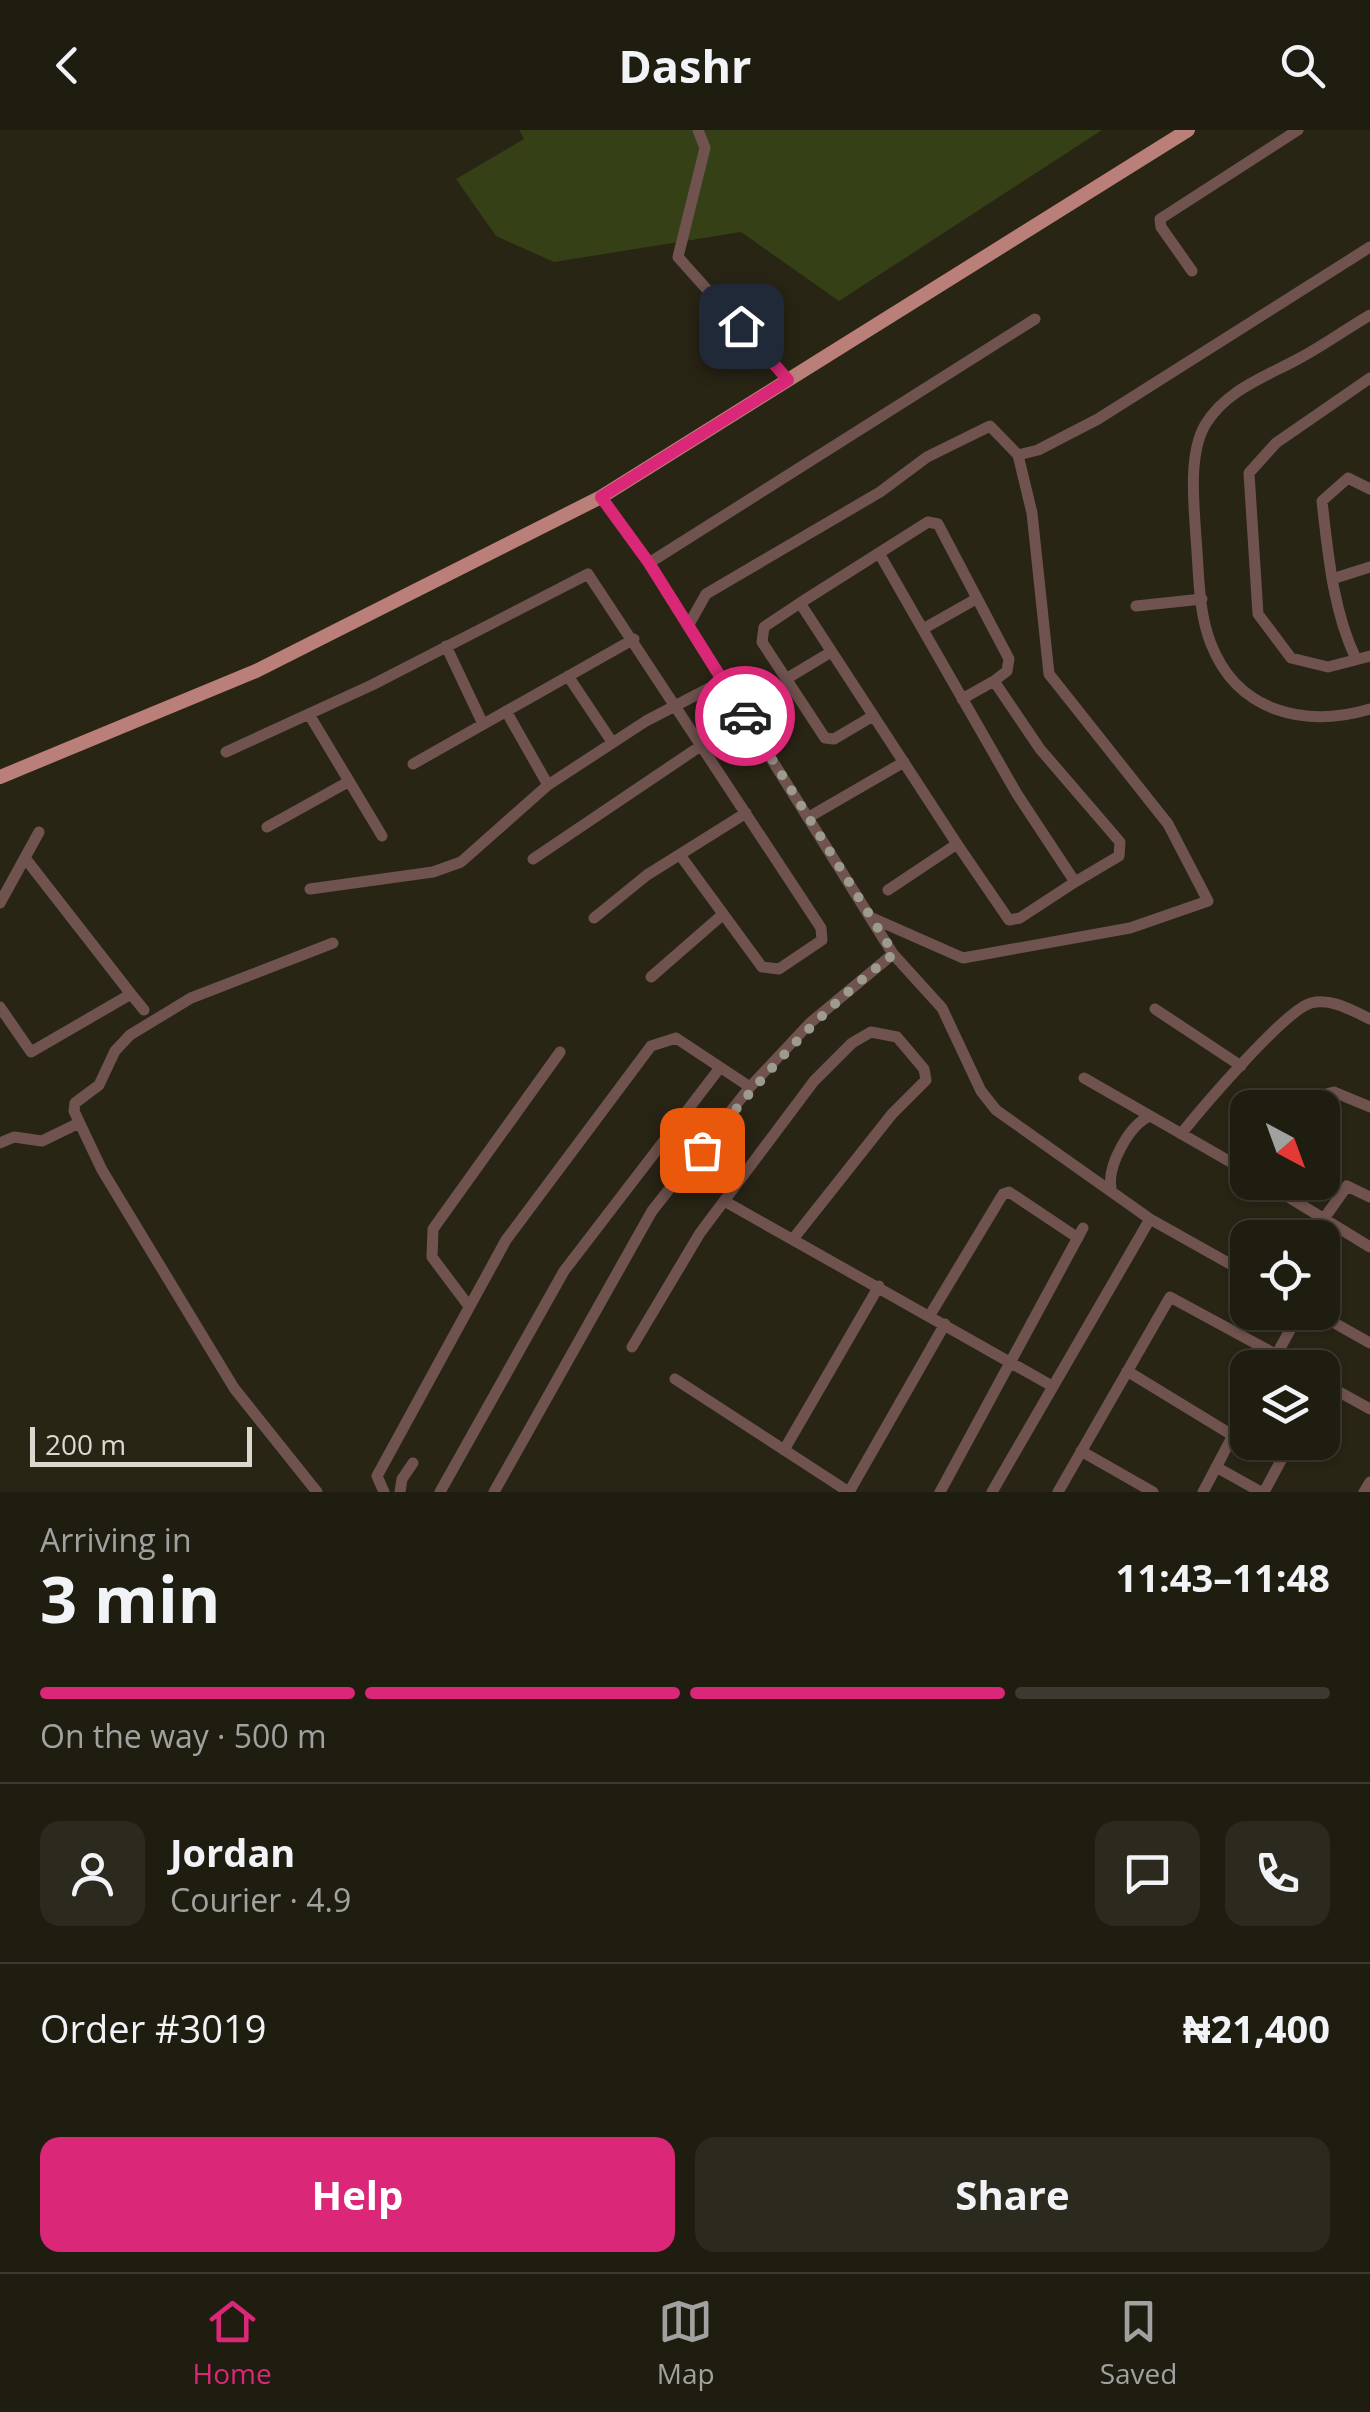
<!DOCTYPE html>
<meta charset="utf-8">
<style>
:root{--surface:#1f1c10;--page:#2c291e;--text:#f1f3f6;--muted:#a1a19f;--line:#3c3a30;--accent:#db2777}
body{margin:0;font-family:"Open Sans",sans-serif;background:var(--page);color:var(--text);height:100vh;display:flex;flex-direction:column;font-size:38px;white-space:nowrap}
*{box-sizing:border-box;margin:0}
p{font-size:32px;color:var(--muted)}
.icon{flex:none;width:55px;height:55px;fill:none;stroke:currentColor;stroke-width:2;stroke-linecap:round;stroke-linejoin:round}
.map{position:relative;height:1362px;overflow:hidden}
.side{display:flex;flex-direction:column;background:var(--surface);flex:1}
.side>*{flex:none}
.needle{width:65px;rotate:139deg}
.fabs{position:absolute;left:1230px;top:960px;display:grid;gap:20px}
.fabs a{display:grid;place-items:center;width:110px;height:110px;border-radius:20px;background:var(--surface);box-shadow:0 2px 8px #0004,0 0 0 2px var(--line);font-size:50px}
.scale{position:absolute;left:30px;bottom:25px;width:222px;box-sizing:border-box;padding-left:10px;border:5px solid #dbd9cf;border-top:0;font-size:28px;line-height:35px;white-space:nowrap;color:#dbd9cf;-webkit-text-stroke:8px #292515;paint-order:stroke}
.pin{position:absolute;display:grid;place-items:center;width:85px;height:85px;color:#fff;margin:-42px;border-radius:20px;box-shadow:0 5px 15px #0006}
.courier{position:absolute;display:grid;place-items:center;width:100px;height:100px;margin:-50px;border:8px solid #db2777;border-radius:50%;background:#fff;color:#222;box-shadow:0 2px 12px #0007}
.headline em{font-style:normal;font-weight:700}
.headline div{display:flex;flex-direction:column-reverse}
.headline{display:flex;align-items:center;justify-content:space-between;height:170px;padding:0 40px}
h1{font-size:65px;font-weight:700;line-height:75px}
.bar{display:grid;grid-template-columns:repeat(4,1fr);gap:15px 10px;align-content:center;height:120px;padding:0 40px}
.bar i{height:12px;border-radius:8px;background:var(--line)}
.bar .current{background:var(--accent)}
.bar p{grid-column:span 4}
.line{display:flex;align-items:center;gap:25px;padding:0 40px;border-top:2px solid var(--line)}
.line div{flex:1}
.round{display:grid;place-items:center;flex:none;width:105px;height:105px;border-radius:20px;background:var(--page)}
.primary-button{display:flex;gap:20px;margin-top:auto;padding:20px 40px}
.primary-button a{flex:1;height:115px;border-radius:20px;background:var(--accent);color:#fff;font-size:40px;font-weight:700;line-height:115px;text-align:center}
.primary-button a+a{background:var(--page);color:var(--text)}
header{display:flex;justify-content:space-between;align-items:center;height:130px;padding:0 40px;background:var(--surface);font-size:45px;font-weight:700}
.dock{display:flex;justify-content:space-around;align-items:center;height:140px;border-top:2px solid var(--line);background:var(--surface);font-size:28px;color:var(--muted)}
.dock a{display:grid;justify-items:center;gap:5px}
.dock .current{color:var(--accent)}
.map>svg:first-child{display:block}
.green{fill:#354017}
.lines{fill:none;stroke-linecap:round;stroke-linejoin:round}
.minor{stroke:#70534f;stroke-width:11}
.major{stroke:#ba7f78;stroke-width:14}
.done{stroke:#9d9a8e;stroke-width:10;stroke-dasharray:0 18}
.route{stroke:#db2777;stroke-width:12}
</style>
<header><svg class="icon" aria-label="back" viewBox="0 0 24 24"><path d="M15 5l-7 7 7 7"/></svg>Dashr<svg class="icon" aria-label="search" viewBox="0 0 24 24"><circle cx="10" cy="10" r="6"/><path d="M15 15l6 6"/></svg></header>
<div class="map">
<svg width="1370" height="1362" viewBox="0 0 1370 1362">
<rect width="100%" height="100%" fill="#292515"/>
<!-- green -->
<path class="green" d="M519,0H1102L839,171L741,102L554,132L496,106L456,49L524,9Z"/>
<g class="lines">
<!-- minor -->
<path class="minor" d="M698,0L705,18L678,127L788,250
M1192,141L1161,97L1160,89L1298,0
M1370,185C1346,199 1323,216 1298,229C1265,247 1226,260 1205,295C1188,325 1194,374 1196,408C1199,442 1198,482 1211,514C1238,583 1306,598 1370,579
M1370,248L1276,313L1249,343L1258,484L1291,528L1328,537L1370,526
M601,367L649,433L893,824L942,878L981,961L996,980L1150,1089L1248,1144
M879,423L928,392L938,394L1009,529L1007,541L994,551
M649,433L1035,189
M1332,449L1370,437
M800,473L879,423L1017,664L1075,752L1020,788L1009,790L957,714
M1136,476L1202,469
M688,496L706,464L880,362L927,327L990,296L1018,325L1038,320L1098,289L1370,117
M923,499L976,469
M446,516L482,592
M1356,529C1333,481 1328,424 1322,371L1348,348L1370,359
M568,546L612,612
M786,549L831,522
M962,569L994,551L1040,619L1120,712L1119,726L1075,752
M506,581L548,655
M310,586L382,706
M873,586L834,609L825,608L762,512L764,497L800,473L957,714L888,760
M226,622L372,555L588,444L821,798L822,810L779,839L762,837L680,725
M413,634L634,509
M809,687L904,632
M267,697L348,652
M533,729L702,615
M310,759L433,742L461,732L548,655L646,591L723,551
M0,773L39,702
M870,787L963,828L1130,798L1208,771L1168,694L1049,544L1032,383L1018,325
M594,788L647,745L746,683
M651,847L721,786
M131,864L144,880
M0,877L31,922L131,864L25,728
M1155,879L1241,936
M1084,948L1248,1042
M1311,978L1322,965L1334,962L1370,977
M1181,1004C1201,979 1285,880 1311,873C1332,868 1351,880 1370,889
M0,1013L14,1007L42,1011L79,993
M1264,1052L1370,1117
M1111,1058C1107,1036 1129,995 1150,986
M726,1072L1052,1256
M1323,1090L1347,1056L1370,1067
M1322,1112L1332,1095
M468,1175L432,1127L433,1099L560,922
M1315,1182L1370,1213
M930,1185L1003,1064L1009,1062L1078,1108
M632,1217L700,1103L814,951L852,913L871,902L897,907L924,939L926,950L892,984L793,1109
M1269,1238L1300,1182
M1127,1241L1232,1305
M675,1249L849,1362
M1322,1262L1334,1259L1370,1279
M784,1320L879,1156
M1081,1321L1153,1362
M1216,1337L1261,1362
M317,1362L234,1258L102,1040L74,981L75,973L99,955L115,921L130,905L191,868L333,813
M384,1362L377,1346L506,1110L651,916L676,908L750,957
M400,1362L402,1349L413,1333
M440,1362L564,1141L719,939
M494,1362L652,1081L750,957L810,893L893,824
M849,1362L945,1194
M940,1362L1083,1098
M992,1362L1150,1089
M1058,1362L1170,1167L1277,1225
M1203,1362L1248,1277
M1264,1362L1291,1312
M1364,1362L1370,1352"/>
<!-- major -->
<path class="major" d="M0,647L256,541L601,367L1188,0"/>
</g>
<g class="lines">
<!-- done -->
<path class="done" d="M702,1020C763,946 817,883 894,824L745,586"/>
<!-- route -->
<path class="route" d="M741,196L788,250L601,367L649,433L745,586"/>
</g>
</svg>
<div class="fabs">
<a><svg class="needle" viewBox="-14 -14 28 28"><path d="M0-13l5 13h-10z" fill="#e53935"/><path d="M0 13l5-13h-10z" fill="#a1a19f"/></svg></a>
<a><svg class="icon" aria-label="locate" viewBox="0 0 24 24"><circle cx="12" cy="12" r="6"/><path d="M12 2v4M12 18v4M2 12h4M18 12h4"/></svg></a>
<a><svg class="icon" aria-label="layers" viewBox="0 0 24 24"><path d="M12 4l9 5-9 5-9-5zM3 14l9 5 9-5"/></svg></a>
</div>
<div class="scale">200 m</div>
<div class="pin" style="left:702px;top:1020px;background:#ea580c"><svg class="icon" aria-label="bag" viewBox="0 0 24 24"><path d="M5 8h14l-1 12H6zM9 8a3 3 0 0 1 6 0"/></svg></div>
<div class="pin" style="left:741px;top:196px;background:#1f2937"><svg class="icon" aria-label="home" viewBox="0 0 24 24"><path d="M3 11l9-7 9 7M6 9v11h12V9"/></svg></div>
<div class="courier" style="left:745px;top:586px"><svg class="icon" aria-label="car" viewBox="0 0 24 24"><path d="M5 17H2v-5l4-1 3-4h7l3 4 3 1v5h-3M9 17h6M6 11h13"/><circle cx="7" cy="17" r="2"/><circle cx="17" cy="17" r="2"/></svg></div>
</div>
<section class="side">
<div class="headline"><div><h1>3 min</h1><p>Arriving in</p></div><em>11:43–11:48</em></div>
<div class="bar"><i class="current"></i><i class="current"></i><i class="current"></i><i></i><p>On the way · 500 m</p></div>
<div class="line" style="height:180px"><a class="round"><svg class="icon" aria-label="person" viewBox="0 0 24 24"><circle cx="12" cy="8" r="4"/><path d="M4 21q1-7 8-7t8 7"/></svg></a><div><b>Jordan</b><p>Courier · 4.9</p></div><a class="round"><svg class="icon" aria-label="chat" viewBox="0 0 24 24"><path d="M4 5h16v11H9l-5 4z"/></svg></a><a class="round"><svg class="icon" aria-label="phone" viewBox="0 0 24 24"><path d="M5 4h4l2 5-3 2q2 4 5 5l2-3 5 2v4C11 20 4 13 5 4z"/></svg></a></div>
<div class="line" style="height:130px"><div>Order #3019</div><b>₦21,400</b></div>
<div class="primary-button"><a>Help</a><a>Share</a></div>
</section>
<nav class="dock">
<a class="current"><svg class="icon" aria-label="home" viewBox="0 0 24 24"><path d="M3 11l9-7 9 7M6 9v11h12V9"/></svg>Home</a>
<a><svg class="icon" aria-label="map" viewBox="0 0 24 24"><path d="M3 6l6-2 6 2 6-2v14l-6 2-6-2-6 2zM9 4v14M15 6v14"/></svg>Map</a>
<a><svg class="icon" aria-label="saved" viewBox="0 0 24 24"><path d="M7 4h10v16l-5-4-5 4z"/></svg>Saved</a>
</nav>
